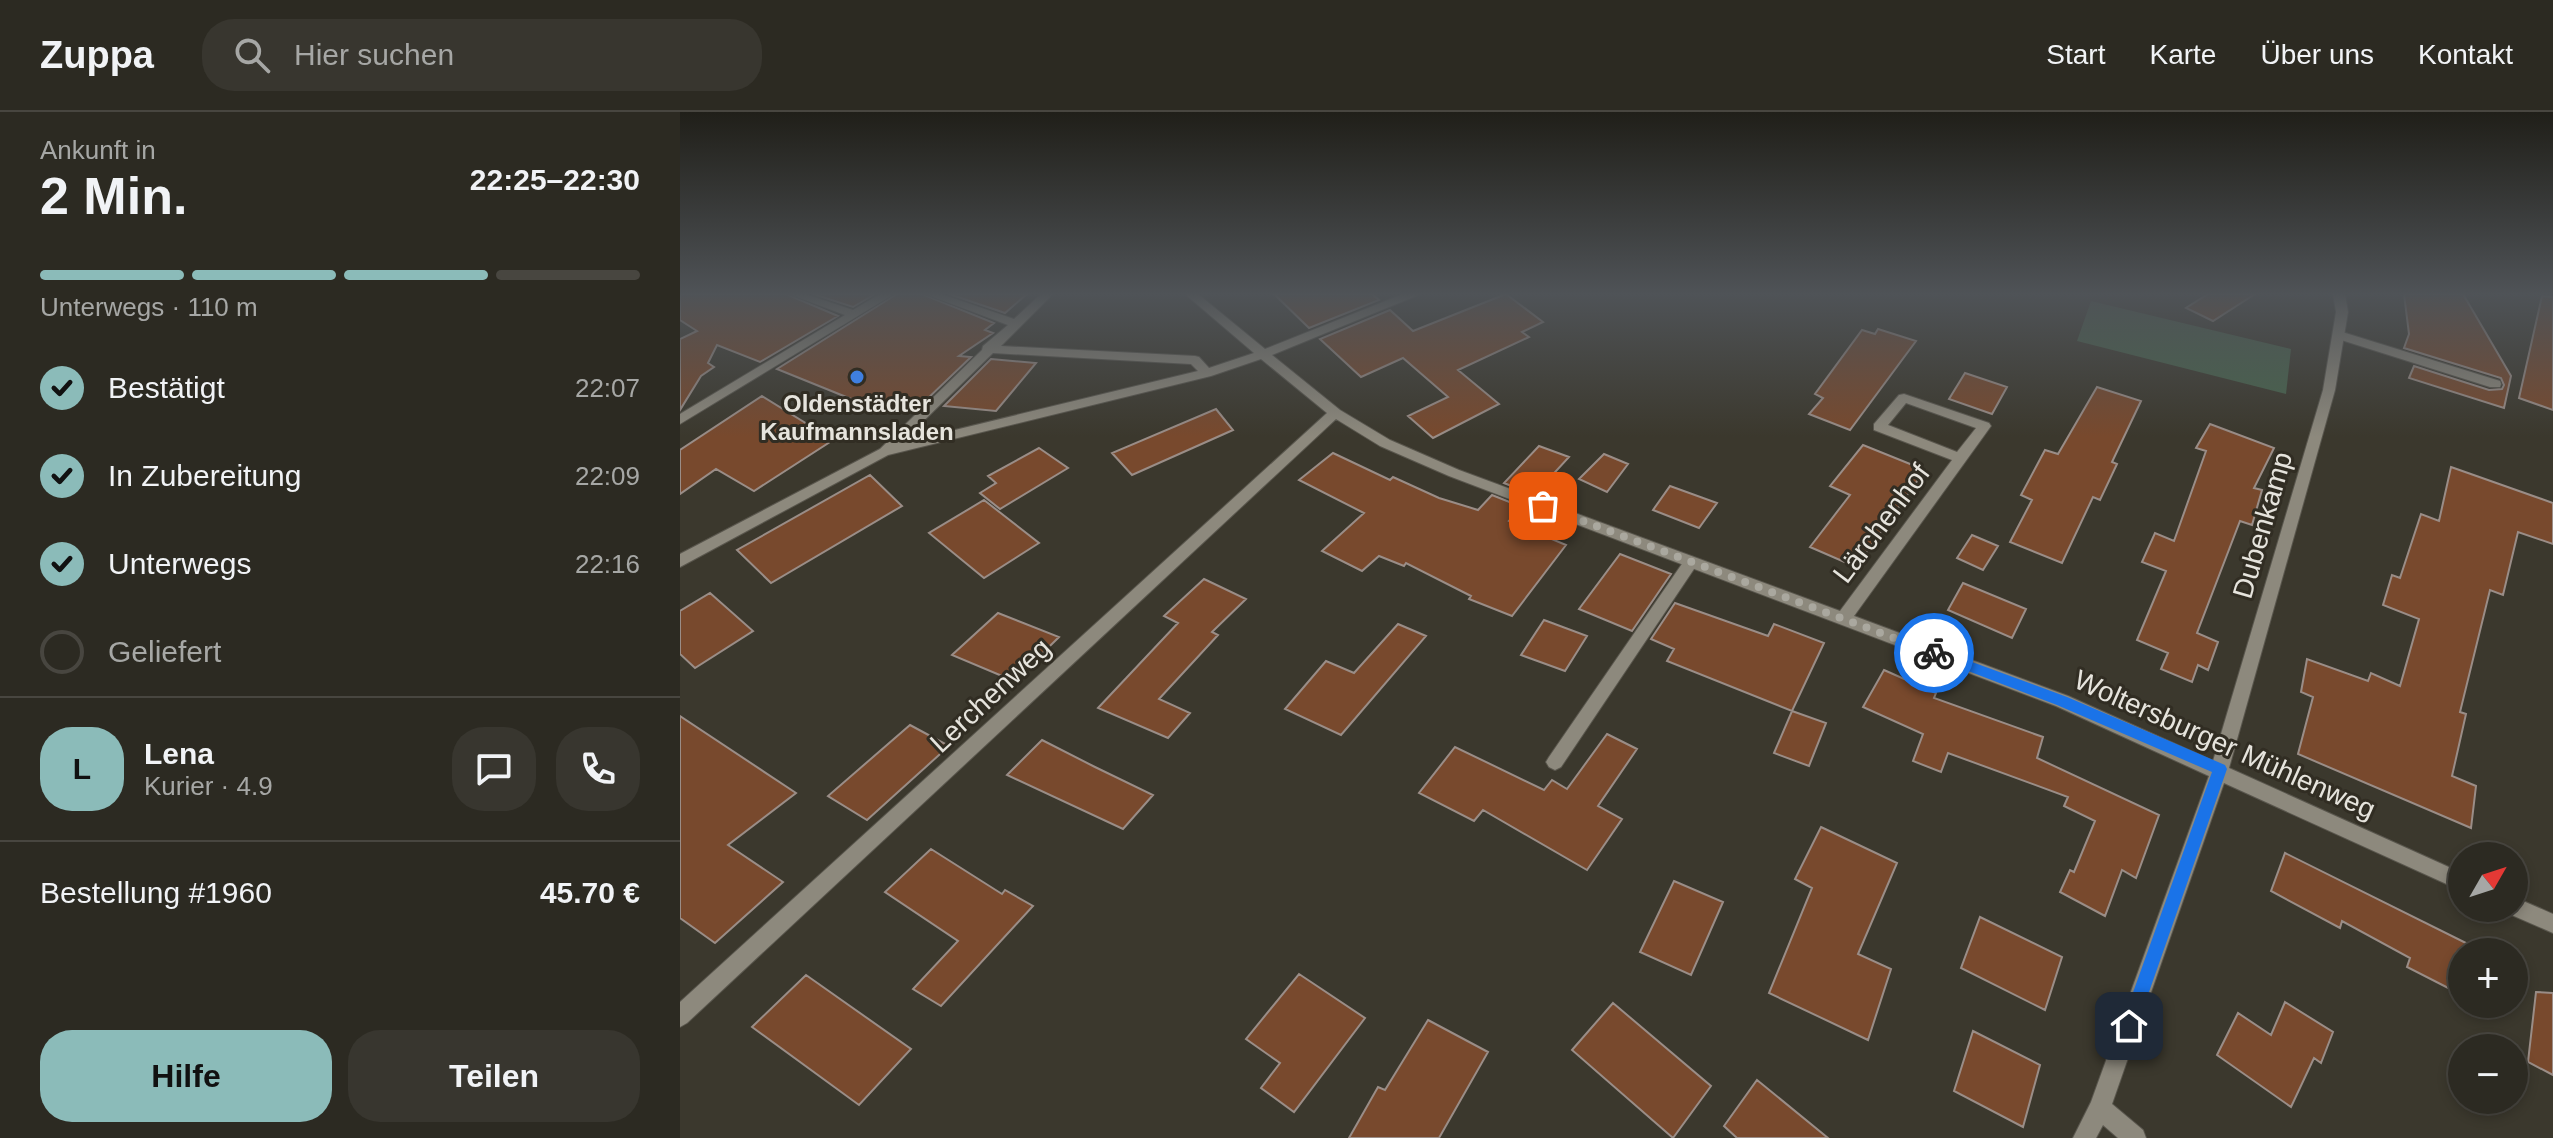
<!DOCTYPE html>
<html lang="de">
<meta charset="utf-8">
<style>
:root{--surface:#2c2a22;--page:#38362f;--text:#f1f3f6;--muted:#a6a7a5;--line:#484640;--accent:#8bbbb9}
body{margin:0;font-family:Helvetica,sans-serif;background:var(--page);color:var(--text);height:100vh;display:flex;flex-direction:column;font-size:30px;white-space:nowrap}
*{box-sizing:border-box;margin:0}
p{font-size:26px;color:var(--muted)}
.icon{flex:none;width:44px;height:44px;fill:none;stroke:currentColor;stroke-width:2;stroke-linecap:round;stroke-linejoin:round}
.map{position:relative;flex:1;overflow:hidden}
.panel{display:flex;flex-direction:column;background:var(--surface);width:680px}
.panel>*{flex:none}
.needle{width:52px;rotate:51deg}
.tools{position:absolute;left:1768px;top:730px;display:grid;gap:16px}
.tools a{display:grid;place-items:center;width:80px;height:80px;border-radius:50%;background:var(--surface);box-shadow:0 4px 12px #0003,0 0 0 2px var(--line);font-size:40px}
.pin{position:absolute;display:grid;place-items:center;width:68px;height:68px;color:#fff;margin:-34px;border-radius:16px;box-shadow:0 4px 12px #0006}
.courier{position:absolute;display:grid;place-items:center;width:80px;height:80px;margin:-40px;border:6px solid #1a73e8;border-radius:50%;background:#fff;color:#222;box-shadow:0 2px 10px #0007}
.overview em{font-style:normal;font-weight:700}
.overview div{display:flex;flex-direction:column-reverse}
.overview{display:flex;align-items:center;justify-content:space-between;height:136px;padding:0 40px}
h1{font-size:52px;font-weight:700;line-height:60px}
.bar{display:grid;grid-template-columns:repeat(4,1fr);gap:12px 8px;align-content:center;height:96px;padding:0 40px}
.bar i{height:10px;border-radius:6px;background:var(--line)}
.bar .active{background:var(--accent)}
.bar p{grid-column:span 4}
.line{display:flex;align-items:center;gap:20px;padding:0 40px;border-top:2px solid var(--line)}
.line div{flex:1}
.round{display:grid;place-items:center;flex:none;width:84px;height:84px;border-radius:32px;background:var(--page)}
ol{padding:0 40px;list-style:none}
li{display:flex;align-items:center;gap:24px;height:88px}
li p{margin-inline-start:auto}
li .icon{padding:8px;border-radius:50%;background:var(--accent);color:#111;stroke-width:4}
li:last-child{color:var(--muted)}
li i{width:44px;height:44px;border:4px solid var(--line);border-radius:50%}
.button{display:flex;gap:16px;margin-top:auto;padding:16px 40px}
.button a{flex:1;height:92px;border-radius:32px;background:var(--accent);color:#111;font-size:32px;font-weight:700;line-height:92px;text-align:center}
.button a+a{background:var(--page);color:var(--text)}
header{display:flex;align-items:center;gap:48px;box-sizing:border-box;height:112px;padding:0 40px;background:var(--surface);border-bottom:2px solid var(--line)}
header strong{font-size:38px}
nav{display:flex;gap:44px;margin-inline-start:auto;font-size:28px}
.search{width:560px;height:72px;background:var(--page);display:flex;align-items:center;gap:20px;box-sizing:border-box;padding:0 28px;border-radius:32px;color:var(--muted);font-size:30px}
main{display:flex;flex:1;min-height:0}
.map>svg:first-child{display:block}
.green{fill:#48644c}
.building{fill:#78492d;stroke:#9a8d87;stroke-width:2}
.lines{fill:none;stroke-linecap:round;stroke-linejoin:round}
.service-casing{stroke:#59564d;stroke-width:2}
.minor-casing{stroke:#59564d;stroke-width:2}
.service{fill:#8d897d;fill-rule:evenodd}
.minor{fill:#8d897d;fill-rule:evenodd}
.route{fill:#1a73e8}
.done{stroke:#aaa89f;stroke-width:8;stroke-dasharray:0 14.4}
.shop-dot{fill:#3f7fe0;stroke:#312d23;stroke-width:3}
.labels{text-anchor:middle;stroke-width:6;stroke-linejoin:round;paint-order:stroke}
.far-poi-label{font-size:24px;font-weight:bold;fill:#e6e4dd;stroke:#312d23}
.street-label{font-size:28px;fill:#e6e4dd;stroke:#312d23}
</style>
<header>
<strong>Zuppa</strong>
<div class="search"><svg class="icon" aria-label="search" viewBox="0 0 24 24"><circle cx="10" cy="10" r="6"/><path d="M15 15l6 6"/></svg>Hier suchen</div>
<nav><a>Start</a><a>Karte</a><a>Über uns</a><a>Kontakt</a></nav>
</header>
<main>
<section class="panel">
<div class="overview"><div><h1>2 Min.</h1><p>Ankunft in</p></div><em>22:25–22:30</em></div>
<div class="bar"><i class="active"></i><i class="active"></i><i class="active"></i><i></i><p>Unterwegs · 110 m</p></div>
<ol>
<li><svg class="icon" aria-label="check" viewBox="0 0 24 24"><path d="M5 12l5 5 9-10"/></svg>Bestätigt<p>22:07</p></li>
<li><svg class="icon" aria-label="check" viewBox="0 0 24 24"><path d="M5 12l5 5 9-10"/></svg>In Zubereitung<p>22:09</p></li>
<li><svg class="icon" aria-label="check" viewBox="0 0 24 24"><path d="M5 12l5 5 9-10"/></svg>Unterwegs<p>22:16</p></li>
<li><i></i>Geliefert</li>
</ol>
<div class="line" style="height:144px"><b class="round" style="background:var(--accent);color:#111">L</b><div><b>Lena</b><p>Kurier · 4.9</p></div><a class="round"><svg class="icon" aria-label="chat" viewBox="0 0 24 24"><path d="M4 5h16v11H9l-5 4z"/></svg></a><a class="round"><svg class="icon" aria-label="phone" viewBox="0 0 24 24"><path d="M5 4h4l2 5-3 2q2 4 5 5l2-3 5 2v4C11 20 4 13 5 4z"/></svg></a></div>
<div class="line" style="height:104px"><div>Bestellung #1960</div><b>45.70 €</b></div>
<div class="button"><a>Hilfe</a><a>Teilen</a></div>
</section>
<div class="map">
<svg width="1873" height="1026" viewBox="0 0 1873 1026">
<rect width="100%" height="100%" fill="#3b382d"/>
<!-- green -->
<path class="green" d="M1411,189L1611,237L1606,282L1397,229Z"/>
<!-- building -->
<path class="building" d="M0,182H106L158,204L80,250L37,233L28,251L34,255L21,264L0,298V227L17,219L0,208Z
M133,182H195L173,195Z
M217,182H242L314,211L305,218L313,221L279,244L291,245L243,291L216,289L201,299L97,257Z
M269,182H347L325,201Z
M594,182H692L699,188L629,216Z
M826,182L863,210L842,220L849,225L778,258L819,292L753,326L728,304L768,285L723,246L681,265L640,227L710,198L733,219Z
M1528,182H1575L1533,209L1506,196Z
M1724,182H1783L1831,264L1824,296L1729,266L1734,254L1809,278L1822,277L1824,273L1821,266L1724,236L1729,222Z
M1862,184L1873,185V298L1839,286Z
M1198,217L1236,229L1170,318L1129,302L1143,286L1135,282L1182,218L1195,222Z
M311,247L356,251L316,299L264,294Z
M1285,261L1327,275L1312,302L1269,287Z
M1417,275L1461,289L1432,350L1437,352L1420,388L1413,385L1382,451L1330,430L1352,388L1341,383L1365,338L1378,342Z
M82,284L153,328L74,379L36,357L0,382V338Z
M536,297L553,318L452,363L432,341Z
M1530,312L1594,336L1574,376L1582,378L1572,413L1560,409L1517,521L1538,530L1528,558L1518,553L1512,570L1481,557L1488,541L1457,528L1486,459L1462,450L1475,421L1494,429L1526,339L1516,336Z
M1183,333L1245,358L1176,455L1130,435L1170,383L1150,374Z
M859,334L889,345L854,383L824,371Z
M359,336L388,356L320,397L300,381L316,371L308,364Z
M653,341L710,368L713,365L759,386L798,398L812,383L842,395L829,409L886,433L832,504L789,487L791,484L726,451L724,454L699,444L682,459L642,439L684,401L619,368Z
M924,342L948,352L927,380L899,367Z
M1771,355L1873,391V432L1838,420L1823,483L1810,478L1780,600L1786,602L1772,664L1796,674L1791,716L1618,642L1633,585L1621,580L1627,547L1688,569L1691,561L1720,574L1739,507L1703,493L1712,463L1720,466L1741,402L1759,409Z
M190,363L222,394L91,471L57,438Z
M990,374L1037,391L1019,416L973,398Z
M304,388L359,431L304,466L249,421Z
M1292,423L1318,434L1303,458L1277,446Z
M940,442L991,462L952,519L899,497Z
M524,467L566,487L532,520L538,523L479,587L510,601L488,626L418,596L498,511L484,504Z
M1283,471L1346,497L1332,526L1268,498Z
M30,481L73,519L15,556L0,542V499Z
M995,491L1088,524L1094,512L1144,531L1112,599L987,549L994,537L971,527Z
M318,501L379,525L334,569L272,543Z
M864,508L907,524L885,559L841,543Z
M718,512L746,524L661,623L605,597L646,549L674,561Z
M1204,558L1256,581L1254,586L1363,625L1357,646L1479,703L1456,766L1442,758L1425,804L1380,780L1390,758L1394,760L1415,709L1384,694L1388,685L1268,641L1261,660L1233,649L1243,622L1183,595Z
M1112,599L1146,611L1129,654L1094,641Z
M0,604L116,681L48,733L103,770L35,831L0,806Z
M230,613L269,634L187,708L148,684Z
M927,622L957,637L918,694L942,707L907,758L803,698L794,709L739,681L775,635L864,678L872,668L887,677Z
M362,628L415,655L473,683L443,717L327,663Z
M1141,715L1217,751L1178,842L1211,857L1188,928L1089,881L1132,776L1115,767Z
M251,737L322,782L325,778L353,794L261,894L233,877L278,829L205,780Z
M1605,741L1804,840H1776L1782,843V883L1727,855L1730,846L1662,809L1660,816L1591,779Z
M994,769L1043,790L1011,863L960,840Z
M1300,805L1382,845L1365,898L1281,856Z
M619,862L685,906L614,1000L581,976L600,951L566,927Z
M126,863L231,937L179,993L72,915Z
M1856,880L1873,881V963L1848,950Z
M1605,890L1653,920L1641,951L1634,946L1611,995L1537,943L1558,901L1591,923Z
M933,891L1031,974L993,1026L892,938Z
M748,908L808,940L759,1026H669L698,975L705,978Z
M1293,919L1360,953L1343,1015L1274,979Z
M1077,968L1148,1026H1057L1044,1014Z"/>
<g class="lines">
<!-- service casing -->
<g class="service-casing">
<path id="service" d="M1659,219L1820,269L1821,272L1820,275H1810L1655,226V220Z
M1011,444L1019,450L1016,454L881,655L875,658L869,655L866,650L869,645L1006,446Z"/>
</g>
<!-- minor casing -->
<g class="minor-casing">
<path id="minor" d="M109,182H125L173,198L200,182H214L0,312V302L165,203Z
M245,182H261L334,207L361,182H373L321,234L515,244L519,245L529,256L574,241L505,182H518L585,237L723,182H738L736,184L592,243L660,298L710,328L779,358L1160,499L1272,348L1194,318V312L1219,283L1224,282L1309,311L1311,314L1174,504L1388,584L1533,649L1643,278L1656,200L1653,182H1665L1668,200L1655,278L1549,656L1782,761V779L1544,671L1432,992L1463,1018L1466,1026H1438L1423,1013L1416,1026H1393L1411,990L1529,664L1376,594L769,364L700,334L656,307L7,911L0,915V890L647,301L581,247L531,264L208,343L0,455V442L200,337L302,238L303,234L328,213ZM313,241L511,252L518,259L221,331ZM1226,291L1296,316L1277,340L1208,313Z
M1834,785L1873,802V821L1827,801L1825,796H1834Z"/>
</g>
<!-- service -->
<use href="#service" class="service"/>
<!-- minor -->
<use href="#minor" class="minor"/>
</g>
<!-- sky -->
<linearGradient id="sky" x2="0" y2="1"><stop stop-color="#201f19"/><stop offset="0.56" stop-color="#4f5357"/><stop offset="1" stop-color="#4f5357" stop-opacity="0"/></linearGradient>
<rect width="1873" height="325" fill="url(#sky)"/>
<!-- route -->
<path class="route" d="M1254,536L1387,585L1545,653L1547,657L1455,920L1449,923L1441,914L1532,660L1377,593L1249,544V537Z"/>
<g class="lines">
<!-- done -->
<path class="done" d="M863,394L1254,541"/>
</g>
<!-- markers -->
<circle class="shop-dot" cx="177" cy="265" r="8"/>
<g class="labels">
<!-- far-poi labels -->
<g class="far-poi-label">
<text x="177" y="300">Oldenstädter<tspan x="177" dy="28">Kaufmannsladen</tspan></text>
</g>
<!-- street labels -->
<g class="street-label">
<text transform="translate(1201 411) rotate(-53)" y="10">Lärchenhof</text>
<text transform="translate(1582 413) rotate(-74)" y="10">Dubenkamp</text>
<text transform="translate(310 583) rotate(-43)" y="10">Lerchenweg</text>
<text transform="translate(1545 632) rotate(24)" y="10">Woltersburger Mühlenweg</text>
</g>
</g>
</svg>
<div class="tools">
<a><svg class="needle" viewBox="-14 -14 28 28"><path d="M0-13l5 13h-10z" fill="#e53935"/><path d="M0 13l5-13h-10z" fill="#a6a7a5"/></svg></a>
<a>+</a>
<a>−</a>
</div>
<div class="pin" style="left:863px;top:394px;background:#ea580c"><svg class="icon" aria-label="bag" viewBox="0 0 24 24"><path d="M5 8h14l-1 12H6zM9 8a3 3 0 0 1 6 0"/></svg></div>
<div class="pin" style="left:1449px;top:914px;background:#1f2937"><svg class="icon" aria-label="home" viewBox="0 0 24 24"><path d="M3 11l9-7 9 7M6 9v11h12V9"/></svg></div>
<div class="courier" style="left:1254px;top:541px"><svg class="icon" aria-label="bike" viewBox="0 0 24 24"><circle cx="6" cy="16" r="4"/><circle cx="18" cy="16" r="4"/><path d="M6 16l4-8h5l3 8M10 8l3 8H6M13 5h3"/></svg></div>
</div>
</main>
